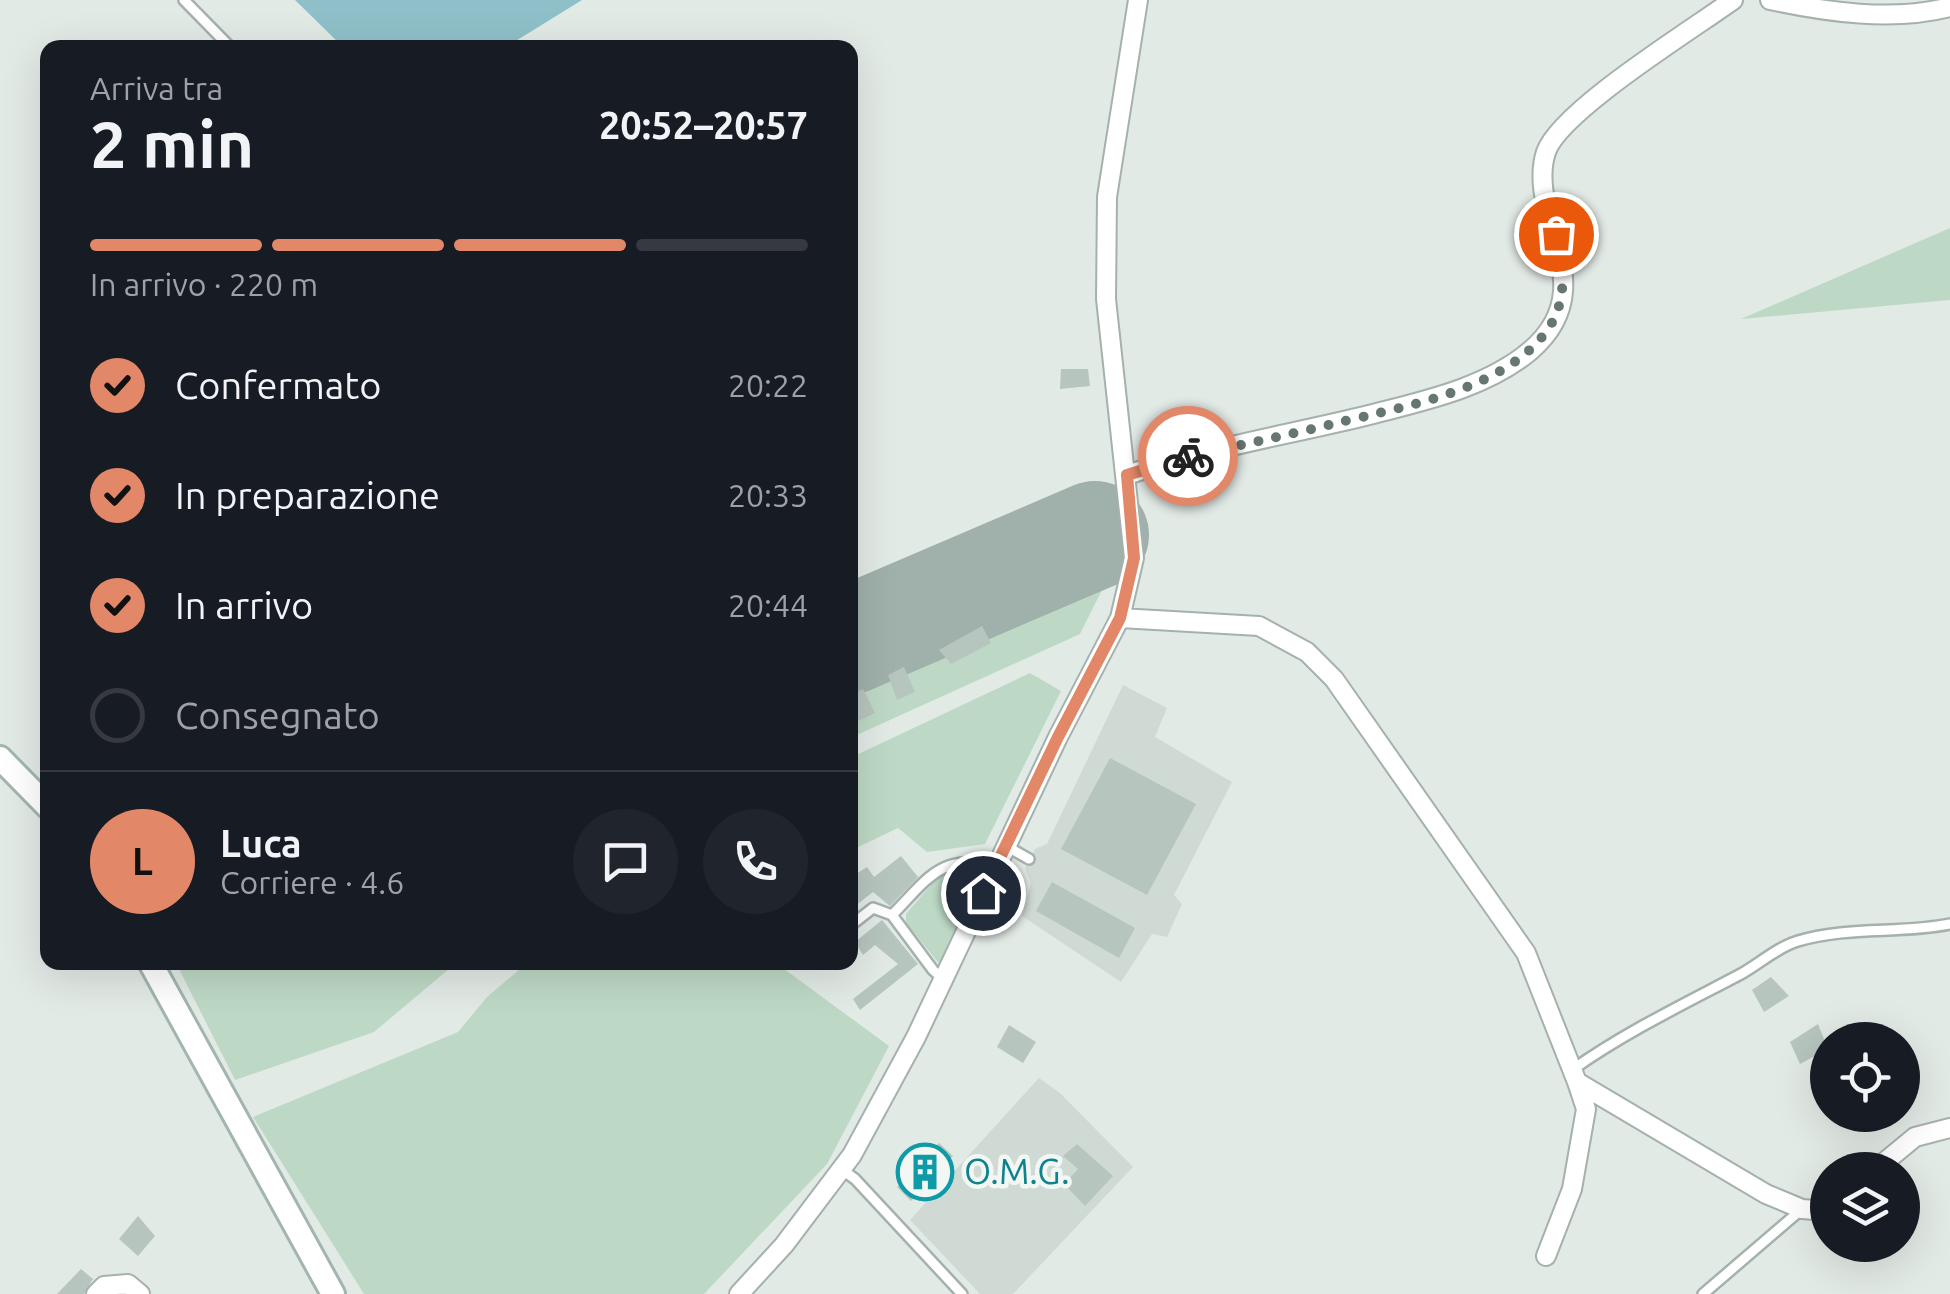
<!DOCTYPE html>
<html lang="it">
<meta charset="utf-8">
<style>
:root{--surface:#171b24;--page:#20242c;--text:#f1f3f6;--muted:#9ea1a6;--line:#363941;--accent:#e28767}
body{margin:0;font-family:Ubuntu,sans-serif;background:var(--page);color:var(--text);height:100vh;display:flex;flex-direction:column;font-size:38px;white-space:nowrap}
*{box-sizing:border-box;margin:0}
p{font-size:32px;color:var(--muted)}
.icon{flex:none;width:55px;height:55px;fill:none;stroke:currentColor;stroke-width:2;stroke-linecap:round;stroke-linejoin:round}
.map{position:relative;flex:1;overflow:hidden}
.sheet{position:absolute;left:40px;top:40px;width:818px;height:930px;display:flex;flex-direction:column;background:var(--surface);border-radius:20px;box-shadow:0 10px 40px #0002}
.sheet>*{flex:none}
.controls{position:absolute;left:1810px;top:1022px;display:grid;gap:20px}
.controls a{display:grid;place-items:center;width:110px;height:110px;border-radius:50%;background:var(--surface);box-shadow:0 10px 40px #0002;font-size:50px}
.pin{position:absolute;display:grid;place-items:center;width:85px;height:85px;color:#fff;margin:-42px;border:5px solid #fff;border-radius:50%;box-shadow:0 2px 10px #0007}
.courier{position:absolute;display:grid;place-items:center;width:100px;height:100px;margin:-50px;border:8px solid #e28767;border-radius:50%;background:#fff;color:#222;box-shadow:0 2px 12px #0007}
.head em{font-style:normal;font-weight:600}
.head div{display:flex;flex-direction:column-reverse}
.head{display:flex;align-items:center;justify-content:space-between;height:170px;padding:0 50px}
h1{font-size:65px;font-weight:600;line-height:75px}
.bar{display:grid;grid-template-columns:repeat(4,1fr);gap:15px 10px;align-content:center;height:120px;padding:0 50px}
.bar i{height:12px;border-radius:8px;background:var(--line)}
.bar .selected{background:var(--accent)}
.bar p{grid-column:span 4}
.line{display:flex;align-items:center;gap:25px;padding:0 50px;border-top:2px solid var(--line)}
.line div{flex:1}
.round{display:grid;place-items:center;flex:none;width:105px;height:105px;border-radius:52px;background:var(--page)}
ol{padding:0 50px;list-style:none}
li{display:flex;align-items:center;gap:30px;height:110px}
li p{margin-inline-start:auto}
li .icon{padding:10px;border-radius:50%;background:var(--accent);color:#111;stroke-width:4}
li:last-child{color:var(--muted)}
li i{width:55px;height:55px;border:5px solid var(--line);border-radius:50%}
.map>svg:first-child{display:block}
.built{fill:#d0dad5}
.green{fill:#bdd9c5}
.water{fill:#8fc0c9}
.lines{fill:none;stroke-linecap:round;stroke-linejoin:round}
.runway{stroke:#a0b0aa;stroke-width:108}
.building{fill:#b7c5bf}
.lane-casing{stroke:#a5b1ad;stroke-width:14}
.street-casing{stroke:#a5b1ad;stroke-width:22}
.secondary-casing{stroke:#a2b5ae;stroke-width:28}
.lane{stroke:#fff;stroke-width:9}
.street{stroke:#fff;stroke-width:18}
.secondary{stroke:#fff;stroke-width:22}
.done{stroke:#667772;stroke-width:10;stroke-dasharray:0 18}
.route{stroke:#e28767;stroke-width:12}
.labels{text-anchor:middle;stroke-width:9;stroke-linejoin:round;paint-order:stroke}
.culture-label{font-size:35px;fill:#0d838f;stroke:#f2f7f4;text-anchor:start}
</style>
<div class="map">
<svg width="1950" height="1294" viewBox="0 0 1950 1294">
<rect width="100%" height="100%" fill="#e2eae6"/>
<!-- built -->
<path class="built" d="M1123,685L1167,708L1155,737L1232,782L1174,895L1182,904L1167,937L1152,934L1121,982L1022,916L1031,883L1025,868L1035,849L1047,844Z
M1039,1078L1060,1093L1133,1167L1013,1294H980L910,1220Z"/>
<!-- green -->
<path class="green" d="M1950,228V300L1741,319Z
M1108,496L1118,558L1080,634L850,738V607Z
M1030,673L1061,691L985,844L927,852L898,828L850,851V758Z
M968,867L982,872L941,966L906,923V914L941,873Z
M176,963H456L374,1032L235,1080Z
M527,963H776L889,1046L827,1164L704,1294H364L253,1117L458,1032L487,997Z"/>
<!-- water -->
<path class="water" d="M295,0H582L506,47L344,48Z"/>
<g class="lines">
<!-- runway -->
<path class="runway" d="M850,640L1095,535"/>
</g>
<!-- building -->
<path class="building" d="M1061,369H1088L1090,386L1060,389Z
M982,626L991,643L951,664L939,650Z
M904,667L915,692L897,700L888,675Z
M863,689L875,713L850,725V695Z
M1110,758L1196,804L1147,895L1061,849Z
M901,856L918,877L890,906L873,892L850,910L853,892L850,878L867,867L874,877Z
M1052,882L1135,928L1119,958L1036,911Z
M882,920L918,964L860,1010L853,999L898,964L875,945L863,955L855,942Z
M1771,977L1789,996L1764,1012L1752,990Z
M1818,1024L1828,1049L1800,1064L1790,1042Z
M1009,1025L1036,1042L1023,1063L997,1047Z
M939,1143L953,1156L911,1201L897,1187Z
M1077,1144L1113,1176L1085,1206L1064,1184L1078,1169L1063,1156Z
M138,1216L155,1236L138,1256L119,1239Z
M81,1269L93,1279L84,1294H57Z"/>
<g class="lines">
<!-- lane casing -->
<g class="lane-casing">
<path id="lane" d="M184,0L231,48
M1006,846L1029,859
M892,915L933,970L943,979
M850,926L873,908L892,915C925,882 943,849 995,869
M1572,1070C1624,1033 1682,1005 1739,975C1758,965 1777,947 1798,941C1848,926 1900,934 1950,924
M841,1169L855,1179L962,1294
M1703,1294L1802,1209"/>
</g>
<!-- street casing -->
<g class="street-casing">
<path id="street" d="M1770,0C1826,12 1893,22 1950,7
M1127,475C1206,448 1288,435 1369,415C1423,401 1486,388 1530,351C1606,286 1525,217 1546,152C1560,111 1693,29 1733,0
M1120,618L1259,626L1307,652L1334,679L1526,953L1577,1082L1586,1109L1572,1189L1546,1256
M1577,1082L1766,1194L1802,1209L1828,1211
M1875,1170L1915,1137L1950,1128
M96,1294L104,1286L128,1284L140,1294
M739,1294L784,1245L852,1155L916,1037L1058,737L1120,618L1134,558L1106,299L1107,197L1138,0"/>
</g>
<!-- secondary casing -->
<g class="secondary-casing">
<path id="secondary" d="M0,758L48,807
M150,962L333,1294"/>
</g>
<!-- lane -->
<use href="#lane" class="lane"/>
<!-- street -->
<use href="#street" class="street"/>
<!-- secondary -->
<use href="#secondary" class="secondary"/>
</g>
<g class="lines">
<!-- done -->
<path class="done" d="M1188,456C1238,446 1287,435 1337,423C1405,406 1506,390 1548,329C1568,300 1564,266 1556,234"/>
<!-- route -->
<path class="route" d="M983,893L1058,737L1120,618L1134,558L1127,475L1188,456"/>
</g>
<!-- icons -->
<defs>
<g id="building-ring" transform="scale(2.875)"><circle r="9.5" fill="#f2f7f4" stroke="#0f9aa8" stroke-width="1.5"/><path d="M-4-6H4V6H1V3H-1V6H-4ZM-2.5-4.3h1.7v1.8h-1.7ZM.8-4.3h1.7v1.8H.8ZM-2.5-1h1.7V.8h-1.7ZM.8-1h1.7V.8H.8Z" fill="#0f9aa8"/></g>
</defs>
<g fill-rule="evenodd">
<use href="#building-ring" x="925" y="1172"/>
</g>
<g class="labels">
<!-- culture labels -->
<g class="culture-label">
<text x="964" y="1184">O.M.G.</text>
</g>
</g>
</svg>
<div class="controls">
<a><svg class="icon" aria-label="locate" viewBox="0 0 24 24"><circle cx="12" cy="12" r="6"/><path d="M12 2v4M12 18v4M2 12h4M18 12h4"/></svg></a>
<a><svg class="icon" aria-label="layers" viewBox="0 0 24 24"><path d="M12 4l9 5-9 5-9-5zM3 14l9 5 9-5"/></svg></a>
</div>
<div class="pin" style="left:1556px;top:234px;background:#ea580c"><svg class="icon" aria-label="bag" viewBox="0 0 24 24"><path d="M5 8h14l-1 12H6zM9 8a3 3 0 0 1 6 0"/></svg></div>
<div class="pin" style="left:983px;top:893px;background:#1f2937"><svg class="icon" aria-label="home" viewBox="0 0 24 24"><path d="M3 11l9-7 9 7M6 9v11h12V9"/></svg></div>
<div class="courier" style="left:1188px;top:456px"><svg class="icon" aria-label="bike" viewBox="0 0 24 24"><circle cx="6" cy="16" r="4"/><circle cx="18" cy="16" r="4"/><path d="M6 16l4-8h5l3 8M10 8l3 8H6M13 5h3"/></svg></div>
<section class="sheet">
<div class="head"><div><h1>2 min</h1><p>Arriva tra</p></div><em>20:52–20:57</em></div>
<div class="bar"><i class="selected"></i><i class="selected"></i><i class="selected"></i><i></i><p>In arrivo · 220 m</p></div>
<ol>
<li><svg class="icon" aria-label="check" viewBox="0 0 24 24"><path d="M5 12l5 5 9-10"/></svg>Confermato<p>20:22</p></li>
<li><svg class="icon" aria-label="check" viewBox="0 0 24 24"><path d="M5 12l5 5 9-10"/></svg>In preparazione<p>20:33</p></li>
<li><svg class="icon" aria-label="check" viewBox="0 0 24 24"><path d="M5 12l5 5 9-10"/></svg>In arrivo<p>20:44</p></li>
<li><i></i>Consegnato</li>
</ol>
<div class="line" style="height:180px"><b class="round" style="background:var(--accent);color:#111">L</b><div><b>Luca</b><p>Corriere · 4.6</p></div><a class="round"><svg class="icon" aria-label="chat" viewBox="0 0 24 24"><path d="M4 5h16v11H9l-5 4z"/></svg></a><a class="round"><svg class="icon" aria-label="phone" viewBox="0 0 24 24"><path d="M5 4h4l2 5-3 2q2 4 5 5l2-3 5 2v4C11 20 4 13 5 4z"/></svg></a></div>
</section>
</div>
